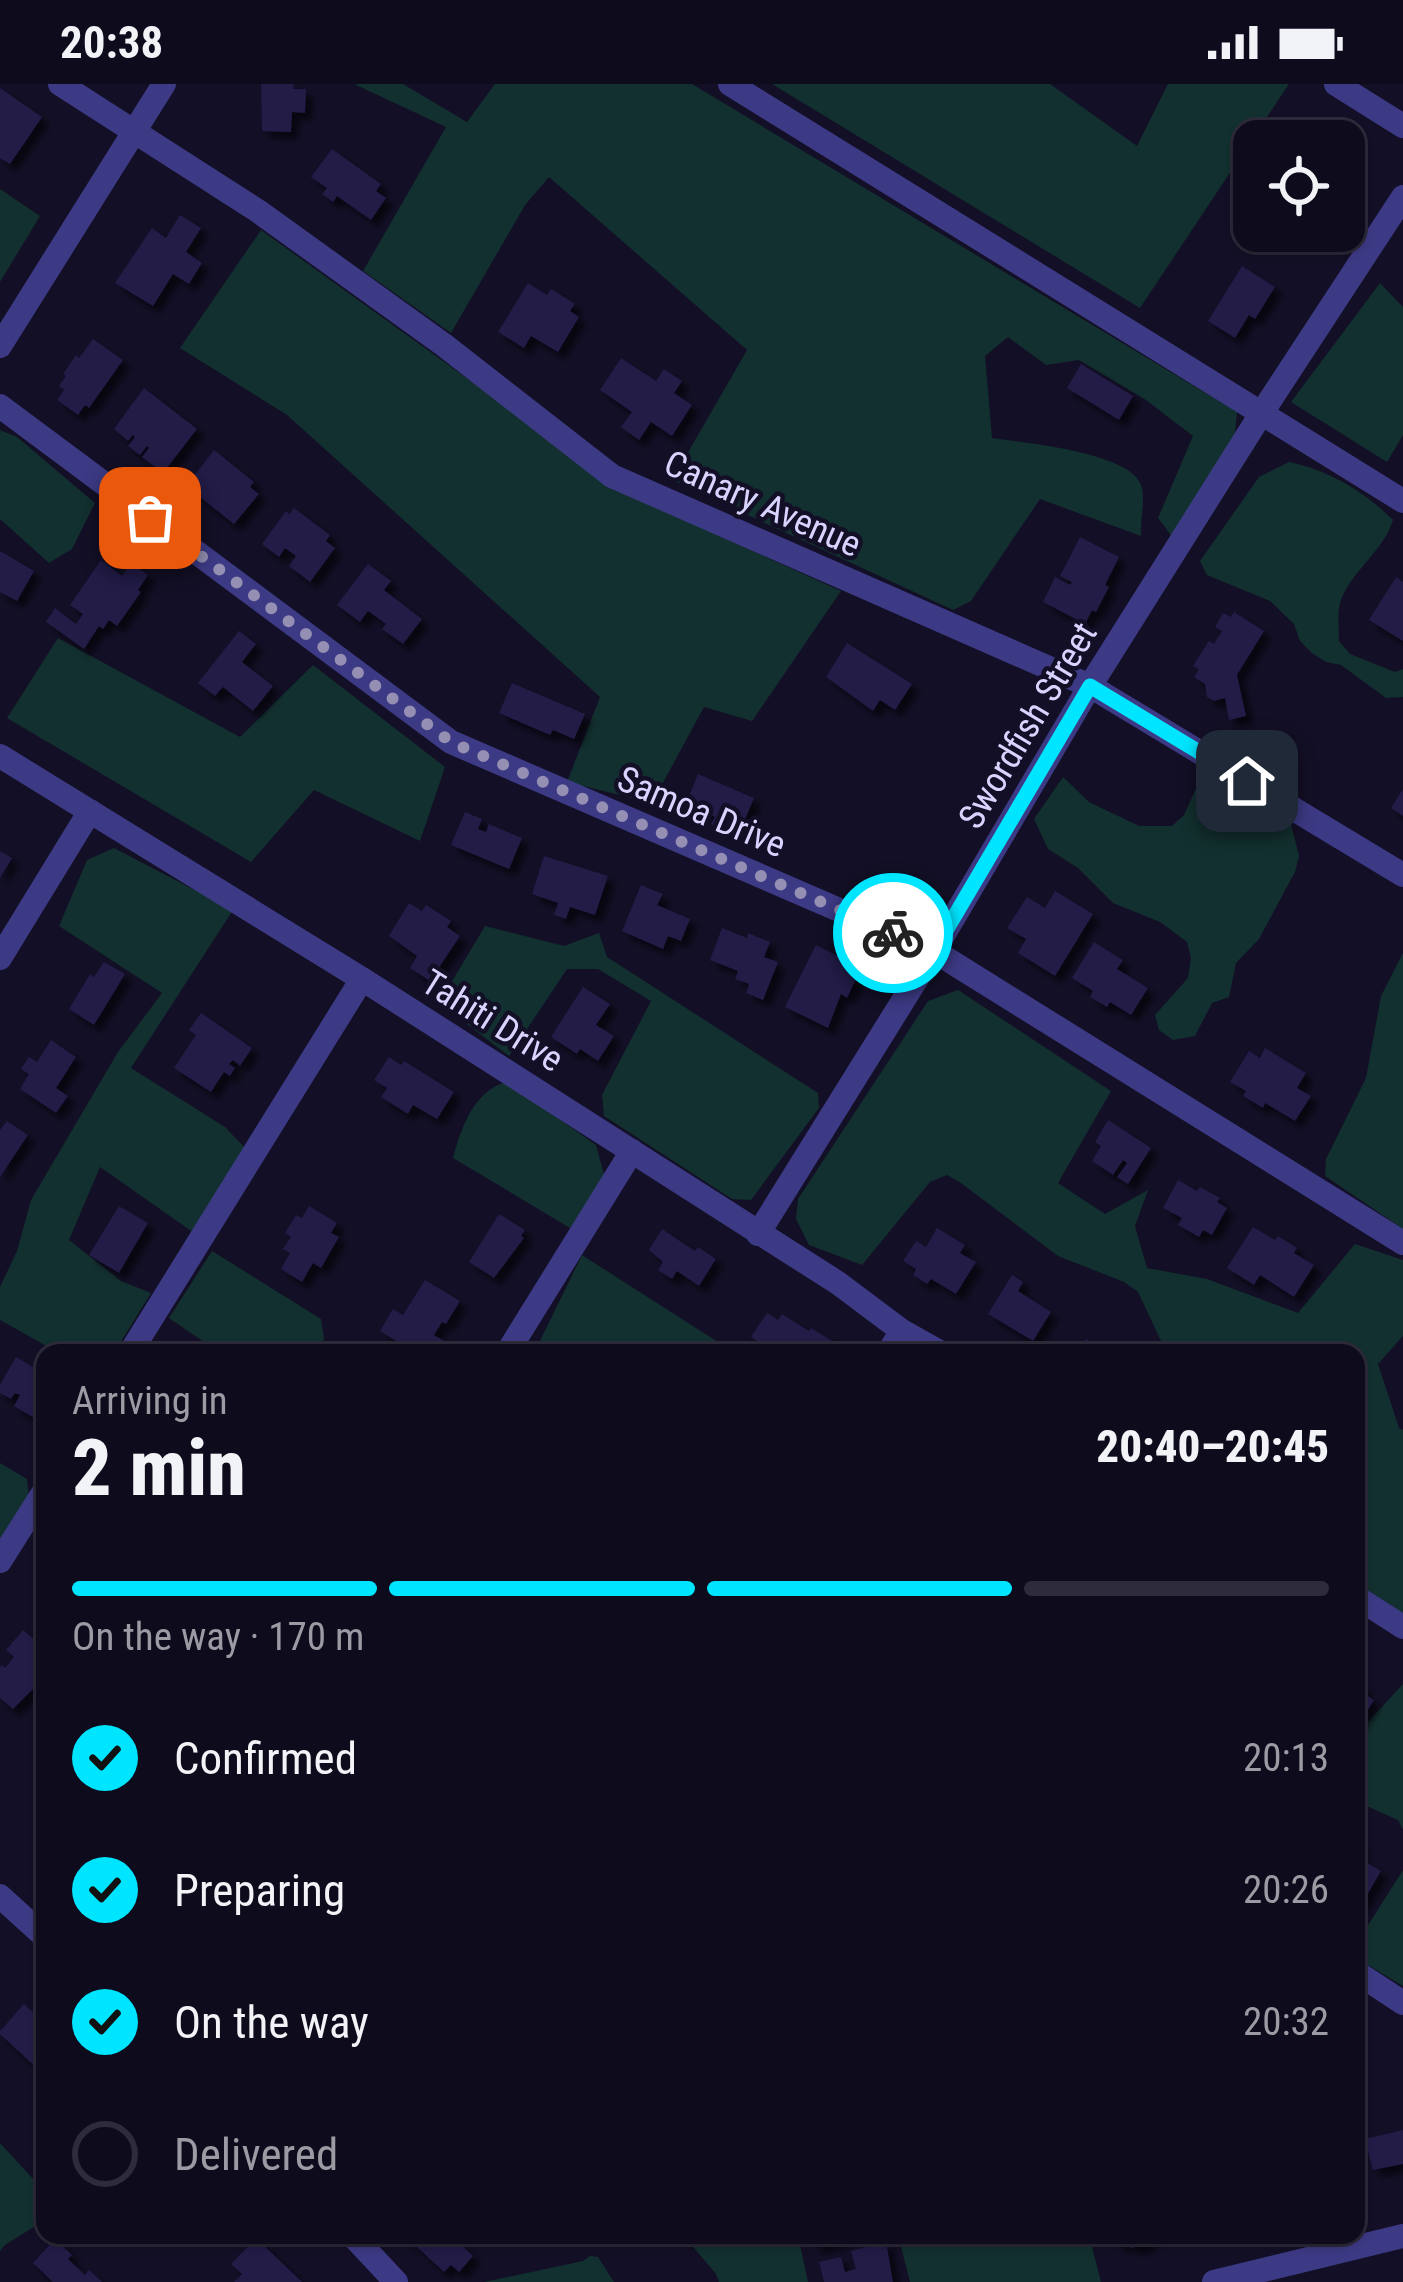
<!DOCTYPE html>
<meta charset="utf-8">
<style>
:root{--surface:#0e0b1c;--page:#171425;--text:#f1f3f6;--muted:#9b9ba3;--line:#2e2b3b;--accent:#00e5ff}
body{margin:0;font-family:"Roboto Condensed",sans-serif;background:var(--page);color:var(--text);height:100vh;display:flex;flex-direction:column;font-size:45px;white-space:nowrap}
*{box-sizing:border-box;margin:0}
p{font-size:39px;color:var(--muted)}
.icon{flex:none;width:66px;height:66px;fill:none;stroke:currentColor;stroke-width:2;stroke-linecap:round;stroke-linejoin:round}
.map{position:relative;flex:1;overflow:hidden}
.sheet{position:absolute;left:36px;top:1260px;width:1329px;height:900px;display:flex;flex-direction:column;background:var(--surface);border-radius:24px;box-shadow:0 3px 9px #0004,0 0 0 3px var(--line)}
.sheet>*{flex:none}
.fabs{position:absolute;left:1233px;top:36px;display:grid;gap:24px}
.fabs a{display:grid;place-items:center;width:132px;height:132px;border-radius:24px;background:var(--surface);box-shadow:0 3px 9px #0004,0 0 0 3px var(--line);font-size:60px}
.pin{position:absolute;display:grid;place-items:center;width:102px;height:102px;color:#fff;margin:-51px;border-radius:24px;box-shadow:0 6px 18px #0006}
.courier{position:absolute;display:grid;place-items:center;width:120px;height:120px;margin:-60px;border:9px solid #00e5ff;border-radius:50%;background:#fff;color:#222;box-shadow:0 3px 15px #0007}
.head em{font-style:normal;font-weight:800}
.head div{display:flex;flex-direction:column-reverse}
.head{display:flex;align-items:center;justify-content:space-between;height:204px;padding:0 36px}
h1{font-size:78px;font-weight:800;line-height:90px}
.bar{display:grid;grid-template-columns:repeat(4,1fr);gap:18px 12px;align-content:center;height:144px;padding:0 36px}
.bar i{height:15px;border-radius:9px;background:var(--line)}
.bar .active{background:var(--accent)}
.bar p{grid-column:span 4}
ol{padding:0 36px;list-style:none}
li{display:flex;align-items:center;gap:36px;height:132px}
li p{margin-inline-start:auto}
li .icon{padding:12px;border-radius:50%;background:var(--accent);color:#111;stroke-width:4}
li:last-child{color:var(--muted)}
li i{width:66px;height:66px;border:6px solid var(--line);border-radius:50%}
.status{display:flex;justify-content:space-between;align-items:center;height:84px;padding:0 60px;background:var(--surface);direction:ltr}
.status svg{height:33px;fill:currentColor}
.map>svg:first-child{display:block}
.green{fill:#12302f}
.building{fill:#241b47;filter:url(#shadow)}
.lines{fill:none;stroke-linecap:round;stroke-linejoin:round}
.minor{stroke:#3d3a85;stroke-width:24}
.done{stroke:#948fb3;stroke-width:12;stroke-dasharray:0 21.6}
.route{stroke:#00e5ff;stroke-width:15}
.labels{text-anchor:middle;stroke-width:9;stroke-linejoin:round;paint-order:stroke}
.street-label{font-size:36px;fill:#d9d4ff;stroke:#130f26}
</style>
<div class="status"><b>20:38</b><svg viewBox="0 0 49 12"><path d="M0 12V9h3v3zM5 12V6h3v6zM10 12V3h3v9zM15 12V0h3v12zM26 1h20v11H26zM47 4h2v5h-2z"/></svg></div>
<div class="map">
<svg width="1403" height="2198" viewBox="0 0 1403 2198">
<defs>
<filter id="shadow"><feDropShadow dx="7" dy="7" stdDeviation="3" flood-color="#0009"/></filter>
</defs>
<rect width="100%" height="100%" fill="#130f26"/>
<!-- green -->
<path class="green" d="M354,0H403L467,38L495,0H692L1237,328L1234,362L1174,455L1158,434L1193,352L1146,316L1079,276L1046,281L1008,253L985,272L992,354C1022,359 1135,368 1142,404C1145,418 1140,437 1141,452L1040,415L971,517L953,526L672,396L747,266L549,93L525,121L451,249L363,187L446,43Z
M772,0H1050L1137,62L1168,0H1289L1140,224Z
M0,105L40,132L0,198Z
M261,146L629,411L841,507L752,637L704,623L652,719L567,698L600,613L287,331L180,264Z
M1380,199L1403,223V351L1387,378L1291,318Z
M0,346L17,353L95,419L72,465L49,479L0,435Z
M1289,378C1329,386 1365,408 1393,436C1384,465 1358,482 1344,509C1336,523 1339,541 1339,557L1350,570L1395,588L1403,585V613L1386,614L1341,581L1326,578L1312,569L1300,557L1294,540L1270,517L1207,491L1200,477L1259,393Z
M58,554L240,653L313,581L445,683L420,757L314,706L251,778L7,634Z
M1063,693L1089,718L1139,742H1172L1184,731L1198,700L1213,696L1290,736L1299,772L1295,788L1259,855L1236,879L1229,913L1212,919L1195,952L1173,956L1159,946L1155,931L1188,894L1191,874L1187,858L1160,838L1113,819L1078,784L1048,765L1034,735Z
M114,764L233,826L131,984L225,1043L247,1066L197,1151L100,1083L69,1156L121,1197L151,1209L114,1269H59L0,1236V1203L17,1167L31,1116L118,968L162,909L59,842L87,776Z
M485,842L564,862L599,849L607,873L818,1009L819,1024L751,1116L732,1115L604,1032L602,1011L651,917L598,885H567L509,972L439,919Z
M1403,869V1145L1325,1092L1326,1075L1366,994L1381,912Z
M958,906L1111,1007L1058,1099L1105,1130L1148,1106L1135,1142L1147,1184L1207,1195L1298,1229L1355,1160L1403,1176V1252L1378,1280L1399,1344L1403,1346V1529L1356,1499V1269H1178L1161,1257L1138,1208L1124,1198L1058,1172L961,1099L947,1091L930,1098L862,1181L809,1161L796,1135L798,1115L928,917Z
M507,998L596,1061L605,1094L570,1144L453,1074C461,1044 474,1006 507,998Z
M212,1167L321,1235L324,1255L315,1269H220L169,1234Z
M582,1171L735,1269H534Z
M0,1379L27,1395L29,1412L0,1455Z
M1403,1600V1746L1398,1736L1369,1723L1356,1724V1651Z
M1403,1786V1902L1363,1878L1365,1846Z
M0,2059L34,2096L45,2103V2136L5,2161L0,2167Z
M683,2151H798L808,2198H719L716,2190Z
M898,2151H1089L1101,2198H910Z
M590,2172L598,2173L614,2198H484L583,2177Z"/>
<!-- building -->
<path class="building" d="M261,0H294L293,5H306L305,29L292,28L291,48L262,47Z
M0,4L42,33L10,80L0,74Z
M332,65L381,100L376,107L386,114L371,136L337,112L333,118L322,110L327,104L311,93Z
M180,131L201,144L186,168L202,179L189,200L173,190L153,222L115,199L152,144L166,154Z
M1242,182L1275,203L1255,235L1249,231L1235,254L1208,237Z
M528,199L547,211L551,205L575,220L570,227L579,233L558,268L531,252L524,264L498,248Z
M93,255L123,276L89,324L85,321L78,331L57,316L64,306L59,302L66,292L63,290L76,271L79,274Z
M621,274L656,297L664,285L682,297L674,309L692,321L672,352L651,338L639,356L621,343L632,328L600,306Z
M1081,280L1133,312L1119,336L1067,304Z
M144,304L197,345L163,389L142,373L149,364L147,362L140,371L128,362L135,353L133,351L128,357L114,345Z
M214,366L254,398L250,403L259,410L234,440L186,402Z
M294,424L330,451L326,457L335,464L310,498L289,482L296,472L285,464L279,473L262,460L286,427L290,430Z
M1080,453L1119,473L1105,501L1109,503L1096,528L1092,526L1085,540L1043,518L1055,493L1070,501L1072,498L1060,492Z
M0,467L34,487L17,517L0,508Z
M101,476L122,492L131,479L148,491L138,506L141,508L117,542L109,536L103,545L99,542L84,565L46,538L55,524L76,540L83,530L70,521Z
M368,480L391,497L384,506L422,535L403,560L382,545L386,540L368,527L360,538L337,521Z
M1396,493L1403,498V557L1369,536Z
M1234,528L1264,547L1237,591L1246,632L1229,636L1225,614L1214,617L1207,613L1205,600L1194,593L1199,585L1193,582L1209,557L1214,560L1222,547L1215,543L1223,529L1231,533Z
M239,547L256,560L242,578L273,602L253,627L223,603L215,612L198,599Z
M847,559L912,600L895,626L880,616L873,627L826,593Z
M512,599L585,630L574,655L553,646L550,651L499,629Z
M698,690L754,714L738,752L711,740L715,733L686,720Z
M1403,705V732L1391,724Z
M465,728L482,735L478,745L486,748L489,740L522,754L509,785L451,761Z
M0,767L12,774L0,794Z
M544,772L608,792L595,831L570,823L566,835L554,831L558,819L532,810Z
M641,801L663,810L657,821L690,835L681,857L668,852L663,865L622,847Z
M1055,807L1093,830L1055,892L1018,869L1026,855L1007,844L1027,813L1045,824Z
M409,819L422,827L426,821L451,837L447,843L460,852L430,897L410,884L417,872L389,852Z
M722,844L747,854L748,849L770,858L764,873L778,878L763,916L746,909L749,900L735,895L738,887L710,876Z
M1094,858L1123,876L1117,885L1148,904L1131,931L1110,918L1107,923L1090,913L1093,907L1072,894Z
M816,861L861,884L847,914L841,910L828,944L785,923Z
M104,878L125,890L94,941L69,925L90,890L94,893Z
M583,903L610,920L596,941L614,952L598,977L580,965L577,970L551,953Z
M201,929L252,964L240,982L233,976L229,980L235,984L230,992L224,988L211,1008L174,984L196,951L189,946Z
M51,956L76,973L56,1004L68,1012L56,1029L20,1005L29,990L21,985L29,973L37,978Z
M1265,964L1306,989L1297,1004L1311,1012L1295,1037L1265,1019L1263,1024L1243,1012L1246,1007L1230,998L1249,967L1260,974Z
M389,973L401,981L404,977L454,1008L437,1035L413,1021L408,1030L381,1013L387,1004L374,996Z
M1108,1036L1151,1064L1128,1100L1117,1093L1127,1079L1123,1076L1113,1091L1092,1077L1101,1062L1095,1058Z
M7,1037L28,1051L0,1093V1046Z
M1178,1096L1197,1107L1200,1103L1220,1114L1217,1118L1227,1124L1212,1151L1203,1146L1199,1153L1178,1141L1182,1134L1163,1124Z
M119,1122L148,1139L119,1189L89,1171Z
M309,1122L337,1139L331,1149L339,1153L321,1184L313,1179L302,1198L281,1185L290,1169L283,1165L291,1153L285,1149L296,1131L302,1134Z
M499,1130L525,1146L521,1152L524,1154L494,1194L469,1178Z
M1253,1143L1275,1156L1278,1152L1297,1164L1294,1169L1314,1181L1294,1213L1260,1191L1254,1201L1227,1184Z
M937,1144L965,1161L960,1169L976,1178L956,1210L931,1195L927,1200L913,1191L916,1185L903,1177L916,1157L926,1163Z
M662,1145L695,1167L698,1163L716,1175L699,1202L677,1187L672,1195L658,1186L663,1178L649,1166Z
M1012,1191L1023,1198L1018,1207L1051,1228L1033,1257L988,1230Z
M425,1196L460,1217L446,1240L442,1238L434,1251L451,1261L446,1269H415L380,1247L393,1225L403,1231Z
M767,1229L778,1236L782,1230L809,1247L811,1244L834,1258L827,1269H776L751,1253Z
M1086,1255L1103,1266L1108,1258L1125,1269H1077Z
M16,1273L45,1290V1326L41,1324L34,1334L14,1322L20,1311L15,1309L11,1315L0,1309V1301Z
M23,1546L45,1565V1587L41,1591L44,1594L13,1625L0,1614V1583L2,1581L5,1584L14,1573L6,1566Z
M1356,1598L1366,1604L1363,1609L1374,1616L1356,1644Z
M1356,1758L1363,1762L1357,1773L1381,1787L1356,1830Z
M24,1920L45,1939V1979L39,1986L0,1950V1947Z
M1403,2046V2080L1373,2086L1365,2055Z
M404,2151H451L473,2172L459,2188L451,2181L444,2188Z
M813,2151H841L843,2155L817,2163Z
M1117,2151H1157V2153L1148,2155L1149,2160L1131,2164L1130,2159L1119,2162Z
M256,2154L302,2198H234L242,2190L231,2180Z
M55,2155L72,2171L68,2175L85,2191L89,2186L102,2198H53L33,2179Z
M886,2158L893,2198H824L819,2178L841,2173L845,2188L856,2185L851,2167Z"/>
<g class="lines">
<!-- minor -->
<path class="minor" d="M60,0L258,127L444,261L612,392L1090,602L1403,791
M730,0L1403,417
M1336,0L1403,42
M0,262L164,0
M0,322L451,658L934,867L1403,1159
M0,672L362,895L838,1199L902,1247L941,1269
M0,874L90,727
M758,1150L934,867L1090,602L1261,330L1403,113
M130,1269L362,895
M507,1269L632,1067
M888,1269L902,1247
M0,1477L45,1406
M1356,1513L1403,1543
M0,1812L45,1853
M1356,1888L1403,1919
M352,2151L396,2198
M1214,2198L1403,2152"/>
</g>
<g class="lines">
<!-- done -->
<path class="done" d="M150,434L451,658L893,849"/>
<!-- route -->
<path class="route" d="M893,849L934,867L1090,602L1247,697"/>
</g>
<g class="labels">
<!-- street labels -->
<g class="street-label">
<text transform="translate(763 419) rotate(24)" y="13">Canary Avenue</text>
<text transform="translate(1027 641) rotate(-59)" y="13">Swordfish Street</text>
<text transform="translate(702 727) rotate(23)" y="13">Samoa Drive</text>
<text transform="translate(493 936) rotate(32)" y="13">Tahiti Drive</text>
</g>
</g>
</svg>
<div class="fabs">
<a><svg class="icon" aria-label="locate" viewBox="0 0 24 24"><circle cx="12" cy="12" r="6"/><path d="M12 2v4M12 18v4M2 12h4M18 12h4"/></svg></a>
</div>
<div class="pin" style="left:150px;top:434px;background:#ea580c"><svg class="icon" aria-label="bag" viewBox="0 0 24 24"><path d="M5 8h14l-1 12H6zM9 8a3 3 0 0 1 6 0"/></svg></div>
<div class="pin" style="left:1247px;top:697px;background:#1f2937"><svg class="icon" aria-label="home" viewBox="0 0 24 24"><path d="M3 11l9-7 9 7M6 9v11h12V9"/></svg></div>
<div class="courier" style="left:893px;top:849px"><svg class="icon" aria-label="bike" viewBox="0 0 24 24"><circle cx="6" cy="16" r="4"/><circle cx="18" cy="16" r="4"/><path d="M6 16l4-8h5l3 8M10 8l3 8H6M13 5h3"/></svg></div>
<section class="sheet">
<div class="head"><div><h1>2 min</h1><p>Arriving in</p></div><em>20:40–20:45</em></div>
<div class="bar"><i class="active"></i><i class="active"></i><i class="active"></i><i></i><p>On the way · 170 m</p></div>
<ol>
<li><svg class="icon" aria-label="check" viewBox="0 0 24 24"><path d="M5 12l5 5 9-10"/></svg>Confirmed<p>20:13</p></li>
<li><svg class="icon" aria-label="check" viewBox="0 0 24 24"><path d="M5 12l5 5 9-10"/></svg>Preparing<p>20:26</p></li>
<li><svg class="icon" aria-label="check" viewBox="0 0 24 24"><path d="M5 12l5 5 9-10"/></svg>On the way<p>20:32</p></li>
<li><i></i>Delivered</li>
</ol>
</section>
</div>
